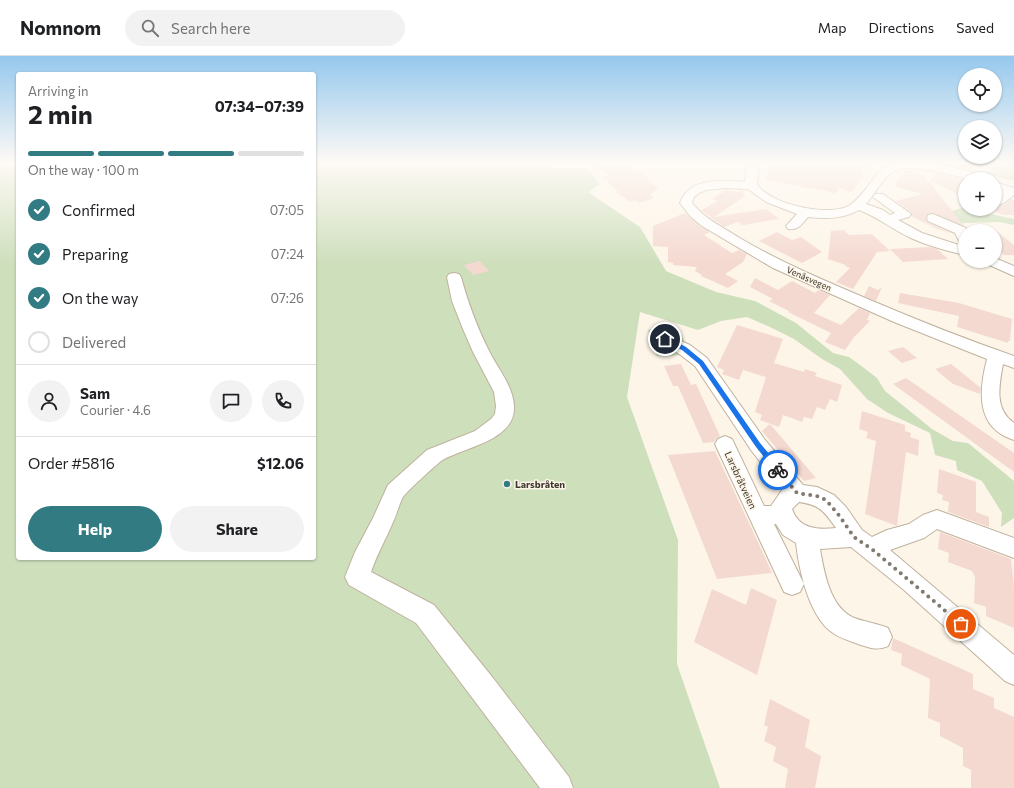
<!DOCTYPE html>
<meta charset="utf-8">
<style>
:root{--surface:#fff;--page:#f2f2f2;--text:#202124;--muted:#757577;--line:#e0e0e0;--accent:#327b82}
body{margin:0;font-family:Commissioner,sans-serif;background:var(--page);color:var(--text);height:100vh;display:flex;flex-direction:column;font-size:15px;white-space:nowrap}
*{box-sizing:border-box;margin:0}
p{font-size:13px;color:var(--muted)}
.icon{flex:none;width:22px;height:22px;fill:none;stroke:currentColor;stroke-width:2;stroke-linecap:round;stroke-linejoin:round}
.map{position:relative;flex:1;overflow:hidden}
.sheet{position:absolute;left:16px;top:16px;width:300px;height:488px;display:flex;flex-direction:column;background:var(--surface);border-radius:4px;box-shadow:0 1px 3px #0004}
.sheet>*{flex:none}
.buttons{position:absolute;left:958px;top:12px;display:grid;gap:8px}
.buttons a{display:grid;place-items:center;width:44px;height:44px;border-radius:50%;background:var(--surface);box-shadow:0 1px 3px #0004;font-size:20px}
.pin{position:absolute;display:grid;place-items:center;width:34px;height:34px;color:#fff;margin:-17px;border:2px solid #fff;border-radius:50%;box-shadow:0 1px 4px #0007}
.courier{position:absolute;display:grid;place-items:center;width:40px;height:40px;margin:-20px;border:3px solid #1a73e8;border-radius:50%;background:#fff;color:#222;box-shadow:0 1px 5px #0007}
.headline em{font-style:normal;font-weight:700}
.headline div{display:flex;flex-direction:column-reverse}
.headline{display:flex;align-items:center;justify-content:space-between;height:68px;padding:0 12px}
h1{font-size:26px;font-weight:700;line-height:30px}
.bar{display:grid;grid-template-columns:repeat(4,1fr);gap:6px 4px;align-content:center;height:48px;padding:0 12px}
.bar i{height:5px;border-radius:3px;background:var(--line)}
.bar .current{background:var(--accent)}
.bar p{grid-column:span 4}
.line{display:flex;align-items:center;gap:10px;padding:0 12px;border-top:1px solid var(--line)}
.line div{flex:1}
.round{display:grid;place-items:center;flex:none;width:42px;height:42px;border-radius:21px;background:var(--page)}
ol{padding:0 12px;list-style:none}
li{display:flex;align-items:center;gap:12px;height:44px}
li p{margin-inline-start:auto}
li .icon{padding:4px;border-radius:50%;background:var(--accent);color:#fff;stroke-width:4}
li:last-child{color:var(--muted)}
li i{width:22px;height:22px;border:2px solid var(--line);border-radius:50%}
.action{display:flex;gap:8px;margin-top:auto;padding:8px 12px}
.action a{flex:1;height:46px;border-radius:24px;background:var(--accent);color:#fff;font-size:16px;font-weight:700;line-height:46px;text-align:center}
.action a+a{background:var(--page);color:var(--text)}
header{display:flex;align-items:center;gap:24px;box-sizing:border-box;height:56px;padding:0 20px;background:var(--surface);border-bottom:1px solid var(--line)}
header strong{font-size:19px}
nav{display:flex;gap:22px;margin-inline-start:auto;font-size:14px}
.search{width:280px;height:36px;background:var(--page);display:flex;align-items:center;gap:10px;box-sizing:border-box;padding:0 14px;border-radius:22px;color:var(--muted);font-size:15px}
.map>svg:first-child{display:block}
.green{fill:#cedfbc}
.building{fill:#f4d9d0}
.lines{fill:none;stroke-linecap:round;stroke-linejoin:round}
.minor-casing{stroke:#bfb29e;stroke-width:2}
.minor{fill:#fff;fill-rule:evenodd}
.route{fill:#1a73e8}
.done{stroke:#807a70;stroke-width:4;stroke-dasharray:0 7.2}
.poi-dot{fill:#327b82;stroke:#fdf5e8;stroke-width:1.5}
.labels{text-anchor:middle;stroke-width:3;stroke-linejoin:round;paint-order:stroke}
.far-street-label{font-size:9px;fill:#3d382f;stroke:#fdf5e8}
.street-label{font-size:10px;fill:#3d382f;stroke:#fdf5e8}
.poi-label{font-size:10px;font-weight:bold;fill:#3d382f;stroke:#fdf5e8;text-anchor:start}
</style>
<header>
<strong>Nomnom</strong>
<div class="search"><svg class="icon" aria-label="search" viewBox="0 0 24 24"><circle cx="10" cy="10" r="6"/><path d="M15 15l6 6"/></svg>Search here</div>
<nav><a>Map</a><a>Directions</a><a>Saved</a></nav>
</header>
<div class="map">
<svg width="1014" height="732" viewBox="0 0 1014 732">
<rect width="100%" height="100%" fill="#fdf5e8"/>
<!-- green -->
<path class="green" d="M0,106H18V502H314V106H541L553,112H587L600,128L588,136L640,171L666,215L716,236L755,245L796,267L833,297L849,301L864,312L877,322L885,335L932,373L953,385L968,387L1014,425V462L1001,471L1002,457L982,425L957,414L956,405L935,399L930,377L888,357L867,343L840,313L822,303L794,283L770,271L747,261L721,265L698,274L640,256L627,341L678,484L677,608L720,732H0Z
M994,106H1014V125L974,115H990Z
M963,152L1014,163V169L1000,166L962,167L928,161Z
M658,271L678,272L691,299L657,300L648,274Z"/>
<!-- building -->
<path class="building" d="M770,106H789L813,111L814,106H870L860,117L864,121L851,136L839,132L835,138L823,134L801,131V129L784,128L783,126L766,124Z
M942,106H975L971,114L941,107Z
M620,107L625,108L633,115L639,114L658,133L650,139L654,142L639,147L634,144L631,146L615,136L618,135L602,121L609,120L598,111Z
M906,114L924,119L964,170L934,157L927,159L926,162L927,166L952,178L935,172L911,160L912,157L896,145L923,138L896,131L897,130L894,129Z
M935,117L965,124L958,138L930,125Z
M726,134L738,136L742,134L745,140L714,161L766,153L779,163L743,169L738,166L724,171L701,154L718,145L712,143Z
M1011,143L1014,144V159H1003L995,155V150L1004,149Z
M685,157L701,171L710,176L704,179L732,197L739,194L747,198L743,206L725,218L738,225L728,232L701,220L702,219L695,215L697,211L673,209V207L668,206V191L653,190V170Z
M844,174L849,179L872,178L890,195L877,196L853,233L836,226L850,212L845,210L846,209L828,203L831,175Z
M995,174L1014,189V199H1004L995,191Z
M777,176L792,184L801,181L822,196L802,207L759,185Z
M930,191L937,193L948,203L903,206L890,193Z
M480,205L489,215L473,219L464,209Z
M755,222L778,234L792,225L815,237L818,234L830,239L814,257L841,269L859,252L870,257L867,264L870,265L855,280L845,294L825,286L831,277L788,256L789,255L769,245L773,243L750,231Z
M869,230L878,234L882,231L876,245L864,240Z
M900,237L959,247L1012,263L1010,285H1008V287L957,271L959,260L898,247Z
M737,269L783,283L774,307L804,316L805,313L817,317L815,320L842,329L837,346L830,343L825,354L817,351L812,363L804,361L802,366L783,359L779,371L760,364L762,359L755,356L766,321L743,314L739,324L722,318L724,314L717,311Z
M903,291L917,302L902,307L888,295Z
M681,308L691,329L696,328L720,380L717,382L714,386L703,387L678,330H673L664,310Z
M951,308L981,332L980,338L953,328L935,313Z
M906,322L1014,397V416L893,328Z
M862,355L905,369V375L911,377L910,381L919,384L918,400L906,396L897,470L865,458L876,385L866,382L868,376L859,373Z
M770,368L816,422L804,425L762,375Z
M715,395L764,499L772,517L717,523L668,399Z
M939,413L976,426V456L989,461V471L948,456L949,446L942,444L943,439L937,437Z
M940,476L1011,503L1014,531V572L986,560V551L974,547L975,521L972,515L948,506L949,497L938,493Z
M751,532L777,544L757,619L694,586L712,533L746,549Z
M893,582L973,618V633L994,642V652L1014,661V732H971V714L963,710V692L940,680V667L928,662L930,623L901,609L902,598L891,594Z
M770,643L810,664L805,691L821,700L815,732H785L788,713L773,705L776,691L764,685L768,671L764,669Z"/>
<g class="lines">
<!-- minor casing -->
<g class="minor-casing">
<path id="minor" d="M747,106H759L757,128C768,148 830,162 850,149C862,141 870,126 880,115C905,95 961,113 990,121L992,123C985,123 977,124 970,123C952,120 911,106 894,115C882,122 875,138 866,148L883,154L890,159L895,157L873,141L875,138H883L911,158L909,161L898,164L922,177L965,191V199C948,195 928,190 911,182C893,174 878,161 859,154C843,163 826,163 808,161C802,168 798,175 788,173L786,170L797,158L766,146L748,133L725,132L706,134L699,137L694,141L692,147C704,162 722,171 738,181C780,206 825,225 870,244C917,264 965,283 1014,300V312L1003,308C999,330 994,353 1014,367V384C975,372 979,334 987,303L894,266L773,212L702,170L691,161L680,147C689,121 722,124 745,126Z
M995,126L1014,132V139C1008,143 1003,150 995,149V142L1002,136L995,134Z
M933,158L966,172L968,175H965V188L960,187L955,177L928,165L927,162L928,159Z
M995,202L1014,210V220L987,208L985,205H995Z
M454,217L459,218L461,221C468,247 477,271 489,295C498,313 513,330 514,350C516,385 464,391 441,405C436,409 406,436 403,441C399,448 397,458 393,466C386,483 377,498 371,516L434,549L493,622L569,721L573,732H540L416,567L349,529L345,521L355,496L373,462L388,429L427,394L475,375L491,363L495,358L496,350L494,336L473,296L463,273L452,245L447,221L449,218Z
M665,278L690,289L707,302L765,384L803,429L817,431L834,439L846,451L862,474L872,481L887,474L909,468L923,459L937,454L1014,482V502L937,473L924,482L890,494L1014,599V629L1005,625L904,534L851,491L820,493C824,515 829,549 852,561C863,566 877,567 888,572L892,581L888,590C876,595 871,592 858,588C850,585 840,582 833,577C809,561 799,514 796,487L783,479L776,468H774L804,528L800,536L792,539L784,536L715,388L718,383L725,380L732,383L764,450H771L782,434L751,394L695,310L678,297L659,287L657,283L659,279ZM799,446C820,449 824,455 836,472C817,474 799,473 792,453Z"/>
</g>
<!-- minor -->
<use href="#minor" class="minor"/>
</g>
<!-- sky -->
<linearGradient id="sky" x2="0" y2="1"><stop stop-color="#95c8ee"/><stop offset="0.51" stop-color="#fefaf5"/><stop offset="1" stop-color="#fefaf5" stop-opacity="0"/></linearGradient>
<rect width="1014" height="209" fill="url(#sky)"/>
<!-- route -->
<path class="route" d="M663,281H667L686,291L703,305L760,387L781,412V416H776L756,391L699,308L682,294L663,284Z"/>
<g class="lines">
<!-- done -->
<path class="done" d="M778,414L797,437L817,440L826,444L838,458L854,481L873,494L961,568"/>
</g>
<!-- markers -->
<circle class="poi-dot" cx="507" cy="428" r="4"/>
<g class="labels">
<!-- far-street labels -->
<g class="far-street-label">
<text transform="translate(809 223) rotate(24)" y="3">Venåsvegen</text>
</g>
<!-- street labels -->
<g class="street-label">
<text transform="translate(741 424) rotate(65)" y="4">Larsbråtveien</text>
</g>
<!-- poi labels -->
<g class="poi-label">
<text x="515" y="432">Larsbråten</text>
</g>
</g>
</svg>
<div class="buttons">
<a><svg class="icon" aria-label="locate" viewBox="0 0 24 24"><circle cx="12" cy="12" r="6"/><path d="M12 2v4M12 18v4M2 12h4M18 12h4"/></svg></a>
<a><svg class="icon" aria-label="layers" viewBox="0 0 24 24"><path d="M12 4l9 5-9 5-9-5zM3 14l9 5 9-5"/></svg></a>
<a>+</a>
<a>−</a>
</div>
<div class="pin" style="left:961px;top:568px;background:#ea580c"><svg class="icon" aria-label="bag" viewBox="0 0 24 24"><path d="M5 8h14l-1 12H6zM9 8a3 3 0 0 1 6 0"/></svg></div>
<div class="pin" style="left:665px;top:283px;background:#1f2937"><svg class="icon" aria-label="home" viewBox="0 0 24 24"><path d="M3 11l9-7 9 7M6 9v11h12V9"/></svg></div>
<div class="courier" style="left:778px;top:414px"><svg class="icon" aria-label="bike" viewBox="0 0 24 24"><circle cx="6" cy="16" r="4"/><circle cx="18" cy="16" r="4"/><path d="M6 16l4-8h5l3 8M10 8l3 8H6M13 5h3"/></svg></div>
<section class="sheet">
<div class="headline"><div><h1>2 min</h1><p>Arriving in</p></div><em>07:34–07:39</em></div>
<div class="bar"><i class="current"></i><i class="current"></i><i class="current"></i><i></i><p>On the way · 100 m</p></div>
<ol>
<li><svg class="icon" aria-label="check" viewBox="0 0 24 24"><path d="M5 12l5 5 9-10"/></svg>Confirmed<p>07:05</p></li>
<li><svg class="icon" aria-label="check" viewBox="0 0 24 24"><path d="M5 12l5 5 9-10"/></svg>Preparing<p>07:24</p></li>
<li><svg class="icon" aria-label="check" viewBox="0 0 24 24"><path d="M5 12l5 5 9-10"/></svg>On the way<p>07:26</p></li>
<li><i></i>Delivered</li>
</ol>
<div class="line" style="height:72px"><a class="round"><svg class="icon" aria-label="person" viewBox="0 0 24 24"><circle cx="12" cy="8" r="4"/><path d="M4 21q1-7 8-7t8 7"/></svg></a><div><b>Sam</b><p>Courier · 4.6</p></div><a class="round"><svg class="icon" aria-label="chat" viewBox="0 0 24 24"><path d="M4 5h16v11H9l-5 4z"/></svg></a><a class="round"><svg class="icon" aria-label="phone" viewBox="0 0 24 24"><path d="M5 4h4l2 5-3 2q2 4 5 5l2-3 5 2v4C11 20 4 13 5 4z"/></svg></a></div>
<div class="line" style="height:52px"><div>Order #5816</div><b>$12.06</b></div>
<div class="action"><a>Help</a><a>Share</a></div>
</section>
</div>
